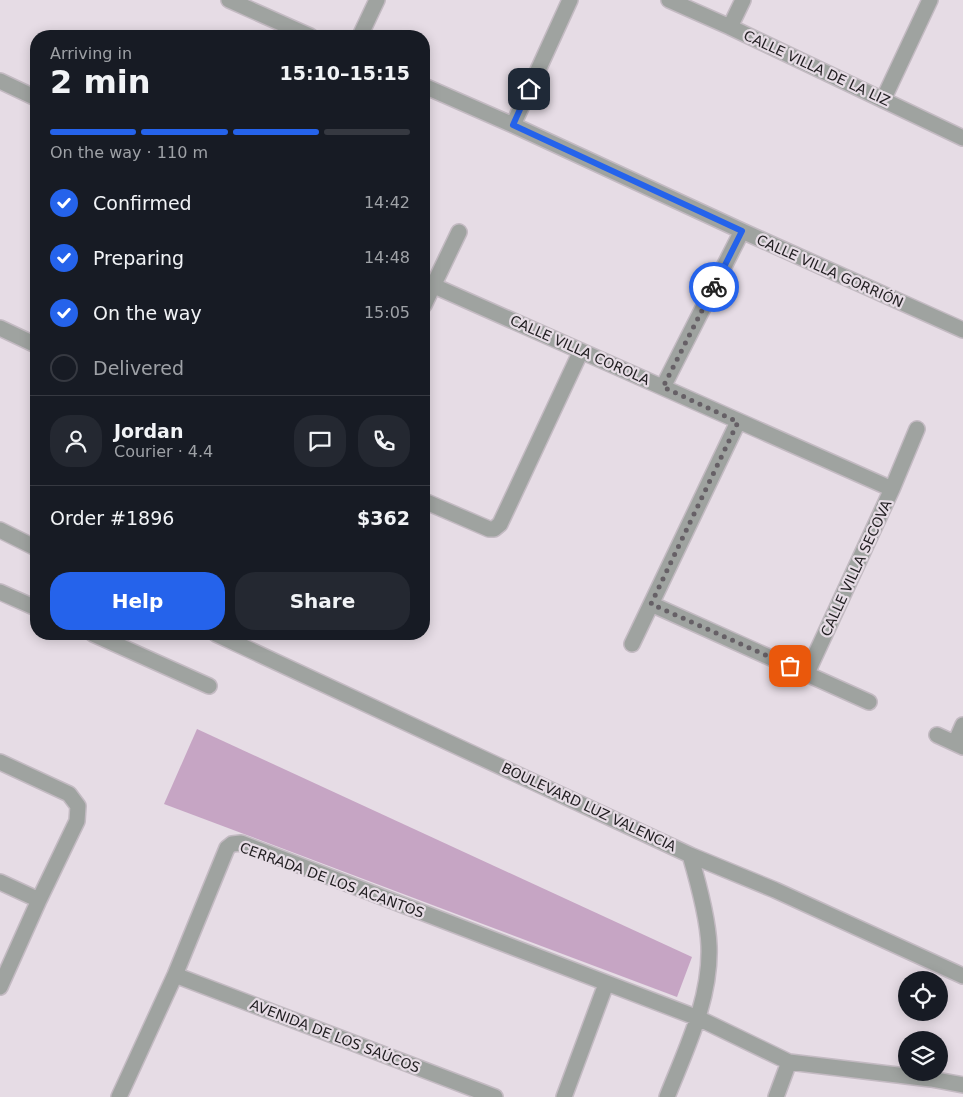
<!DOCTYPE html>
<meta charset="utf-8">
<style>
:root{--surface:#171b24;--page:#242831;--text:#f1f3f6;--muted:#9ea1a6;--line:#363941;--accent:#2563eb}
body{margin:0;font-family:"DejaVu Sans",sans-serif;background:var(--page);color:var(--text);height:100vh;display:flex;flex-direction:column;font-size:19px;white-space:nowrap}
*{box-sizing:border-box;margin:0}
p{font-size:16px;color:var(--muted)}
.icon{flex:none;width:28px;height:28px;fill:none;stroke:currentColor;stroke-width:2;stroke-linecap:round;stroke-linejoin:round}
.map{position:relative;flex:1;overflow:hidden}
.details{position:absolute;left:30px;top:30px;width:400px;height:610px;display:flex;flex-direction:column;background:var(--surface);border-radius:20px;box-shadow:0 2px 12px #0003}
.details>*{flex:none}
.buttons{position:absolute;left:898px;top:971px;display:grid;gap:10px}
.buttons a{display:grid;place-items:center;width:50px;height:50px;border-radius:50%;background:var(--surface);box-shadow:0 2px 12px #0003;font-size:25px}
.pin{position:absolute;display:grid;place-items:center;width:42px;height:42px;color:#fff;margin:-21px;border-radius:10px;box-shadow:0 2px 8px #0006}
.courier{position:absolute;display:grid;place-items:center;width:50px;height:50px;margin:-25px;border:4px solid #2563eb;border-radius:50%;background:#fff;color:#222;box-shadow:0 1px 6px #0007}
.headline em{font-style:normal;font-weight:800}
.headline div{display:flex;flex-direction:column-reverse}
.headline{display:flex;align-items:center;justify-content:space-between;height:85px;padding:0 20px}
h1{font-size:32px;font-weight:800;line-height:38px}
.bar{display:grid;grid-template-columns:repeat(4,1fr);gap:8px 5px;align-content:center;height:60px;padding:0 20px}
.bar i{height:6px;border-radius:4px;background:var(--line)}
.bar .active{background:var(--accent)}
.bar p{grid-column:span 4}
.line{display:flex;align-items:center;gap:12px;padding:0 20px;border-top:1px solid var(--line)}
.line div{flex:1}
.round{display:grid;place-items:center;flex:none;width:52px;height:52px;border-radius:20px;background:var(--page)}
ol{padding:0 20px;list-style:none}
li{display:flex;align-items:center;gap:15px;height:55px}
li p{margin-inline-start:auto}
li .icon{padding:5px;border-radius:50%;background:var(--accent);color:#fff;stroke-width:4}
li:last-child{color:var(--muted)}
li i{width:28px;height:28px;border:2px solid var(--line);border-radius:50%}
.cta{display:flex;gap:10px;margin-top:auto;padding:10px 20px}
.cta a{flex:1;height:58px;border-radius:20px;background:var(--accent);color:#fff;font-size:20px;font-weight:800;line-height:58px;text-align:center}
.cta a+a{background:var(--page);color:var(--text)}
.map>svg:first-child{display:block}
.green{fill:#c6a5c4}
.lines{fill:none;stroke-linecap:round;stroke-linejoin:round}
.minor-casing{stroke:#c3bac2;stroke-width:18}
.minor{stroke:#9fa3a0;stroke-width:15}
.done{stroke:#666066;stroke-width:5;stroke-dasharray:0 9}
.route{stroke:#2563eb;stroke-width:6}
.labels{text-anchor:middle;stroke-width:4.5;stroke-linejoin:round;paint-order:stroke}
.street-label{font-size:14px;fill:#211e21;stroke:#e6dce5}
</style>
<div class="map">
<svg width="963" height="1097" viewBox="0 0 963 1097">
<rect width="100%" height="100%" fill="#e6dce5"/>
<!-- green -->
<path class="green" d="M197,729L692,957L677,997L164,804Z"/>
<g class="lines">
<!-- minor casing -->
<g class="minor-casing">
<path id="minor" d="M229,0L310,36
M669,0L730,27L963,138
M730,27L743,0
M360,36L377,0
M0,81L36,98
M424,86L513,125L742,231L963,330
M883,100L930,0
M513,125L570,0
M432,285L892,489
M424,305L459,232
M0,328L36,345
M663,387L742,231
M424,501L489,529H494L500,524L581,351
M0,530L36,548
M0,592L36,608
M651,604L869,702
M93,634L209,686
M216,634L690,855L775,890L963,976
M632,644L738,422
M807,673L892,489L917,429
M937,735L963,747
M955,743L963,725
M0,762L69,794L78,806L77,821L39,900L0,882
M175,975L495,1097
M0,987L39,900
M119,1097L175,975L227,848L232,844L241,843L698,1018L789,1062L931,1079L963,1085
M564,1097L606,984
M667,1097C686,1049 711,999 709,946C708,918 698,882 690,855
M776,1097L789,1062"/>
</g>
<!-- minor -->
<use href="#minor" class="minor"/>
</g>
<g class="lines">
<!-- done -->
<path class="done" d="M714,287L663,387L738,422L651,604L790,666"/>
<!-- route -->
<path class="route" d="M529,89L513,125L742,231L714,287"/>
</g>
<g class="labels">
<!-- street labels -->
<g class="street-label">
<text transform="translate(817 68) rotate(25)" y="5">CALLE VILLA DE LA LIZ</text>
<text transform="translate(830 271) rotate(24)" y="5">CALLE VILLA GORRIÓN</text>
<text transform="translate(580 350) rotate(24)" y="5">CALLE VILLA COROLA</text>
<text transform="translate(856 568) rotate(-65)" y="5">CALLE VILLA SECOVA</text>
<text transform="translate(589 807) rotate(25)" y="5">BOULEVARD LUZ VALENCIA</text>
<text transform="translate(332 880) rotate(20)" y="5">CERRADA DE LOS ACANTOS</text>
<text transform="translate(335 1036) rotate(21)" y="5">AVENIDA DE LOS SAÚCOS</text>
</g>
</g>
</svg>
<div class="buttons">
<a><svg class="icon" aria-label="locate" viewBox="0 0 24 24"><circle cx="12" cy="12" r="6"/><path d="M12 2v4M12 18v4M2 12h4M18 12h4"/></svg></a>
<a><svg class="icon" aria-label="layers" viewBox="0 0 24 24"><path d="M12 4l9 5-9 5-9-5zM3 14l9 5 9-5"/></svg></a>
</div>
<div class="pin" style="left:790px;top:666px;background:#ea580c"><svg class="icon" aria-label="bag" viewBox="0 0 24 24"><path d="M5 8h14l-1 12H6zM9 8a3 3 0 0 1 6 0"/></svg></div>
<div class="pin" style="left:529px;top:89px;background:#1f2937"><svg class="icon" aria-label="home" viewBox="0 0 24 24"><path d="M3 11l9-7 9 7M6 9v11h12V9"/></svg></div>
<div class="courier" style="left:714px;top:287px"><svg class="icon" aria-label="bike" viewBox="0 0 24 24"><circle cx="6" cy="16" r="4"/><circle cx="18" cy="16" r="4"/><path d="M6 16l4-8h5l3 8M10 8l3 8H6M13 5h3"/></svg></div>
<section class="details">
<div class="headline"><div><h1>2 min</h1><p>Arriving in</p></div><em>15:10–15:15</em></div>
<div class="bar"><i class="active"></i><i class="active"></i><i class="active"></i><i></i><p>On the way · 110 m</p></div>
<ol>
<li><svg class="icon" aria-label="check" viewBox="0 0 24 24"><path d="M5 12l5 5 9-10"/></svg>Confirmed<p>14:42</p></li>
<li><svg class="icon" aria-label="check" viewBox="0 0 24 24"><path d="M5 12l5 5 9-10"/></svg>Preparing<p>14:48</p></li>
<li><svg class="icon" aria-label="check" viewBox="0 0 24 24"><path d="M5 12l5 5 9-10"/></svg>On the way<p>15:05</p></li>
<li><i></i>Delivered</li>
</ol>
<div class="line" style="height:90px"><a class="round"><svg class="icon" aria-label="person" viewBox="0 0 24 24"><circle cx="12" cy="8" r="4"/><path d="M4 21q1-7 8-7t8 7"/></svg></a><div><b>Jordan</b><p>Courier · 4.4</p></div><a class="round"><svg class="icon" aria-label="chat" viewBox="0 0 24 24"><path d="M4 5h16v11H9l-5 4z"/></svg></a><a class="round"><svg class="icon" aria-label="phone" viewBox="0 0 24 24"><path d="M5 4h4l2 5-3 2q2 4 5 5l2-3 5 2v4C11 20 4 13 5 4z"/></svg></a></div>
<div class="line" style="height:65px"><div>Order #1896</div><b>$362</b></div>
<div class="cta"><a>Help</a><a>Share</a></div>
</section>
</div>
